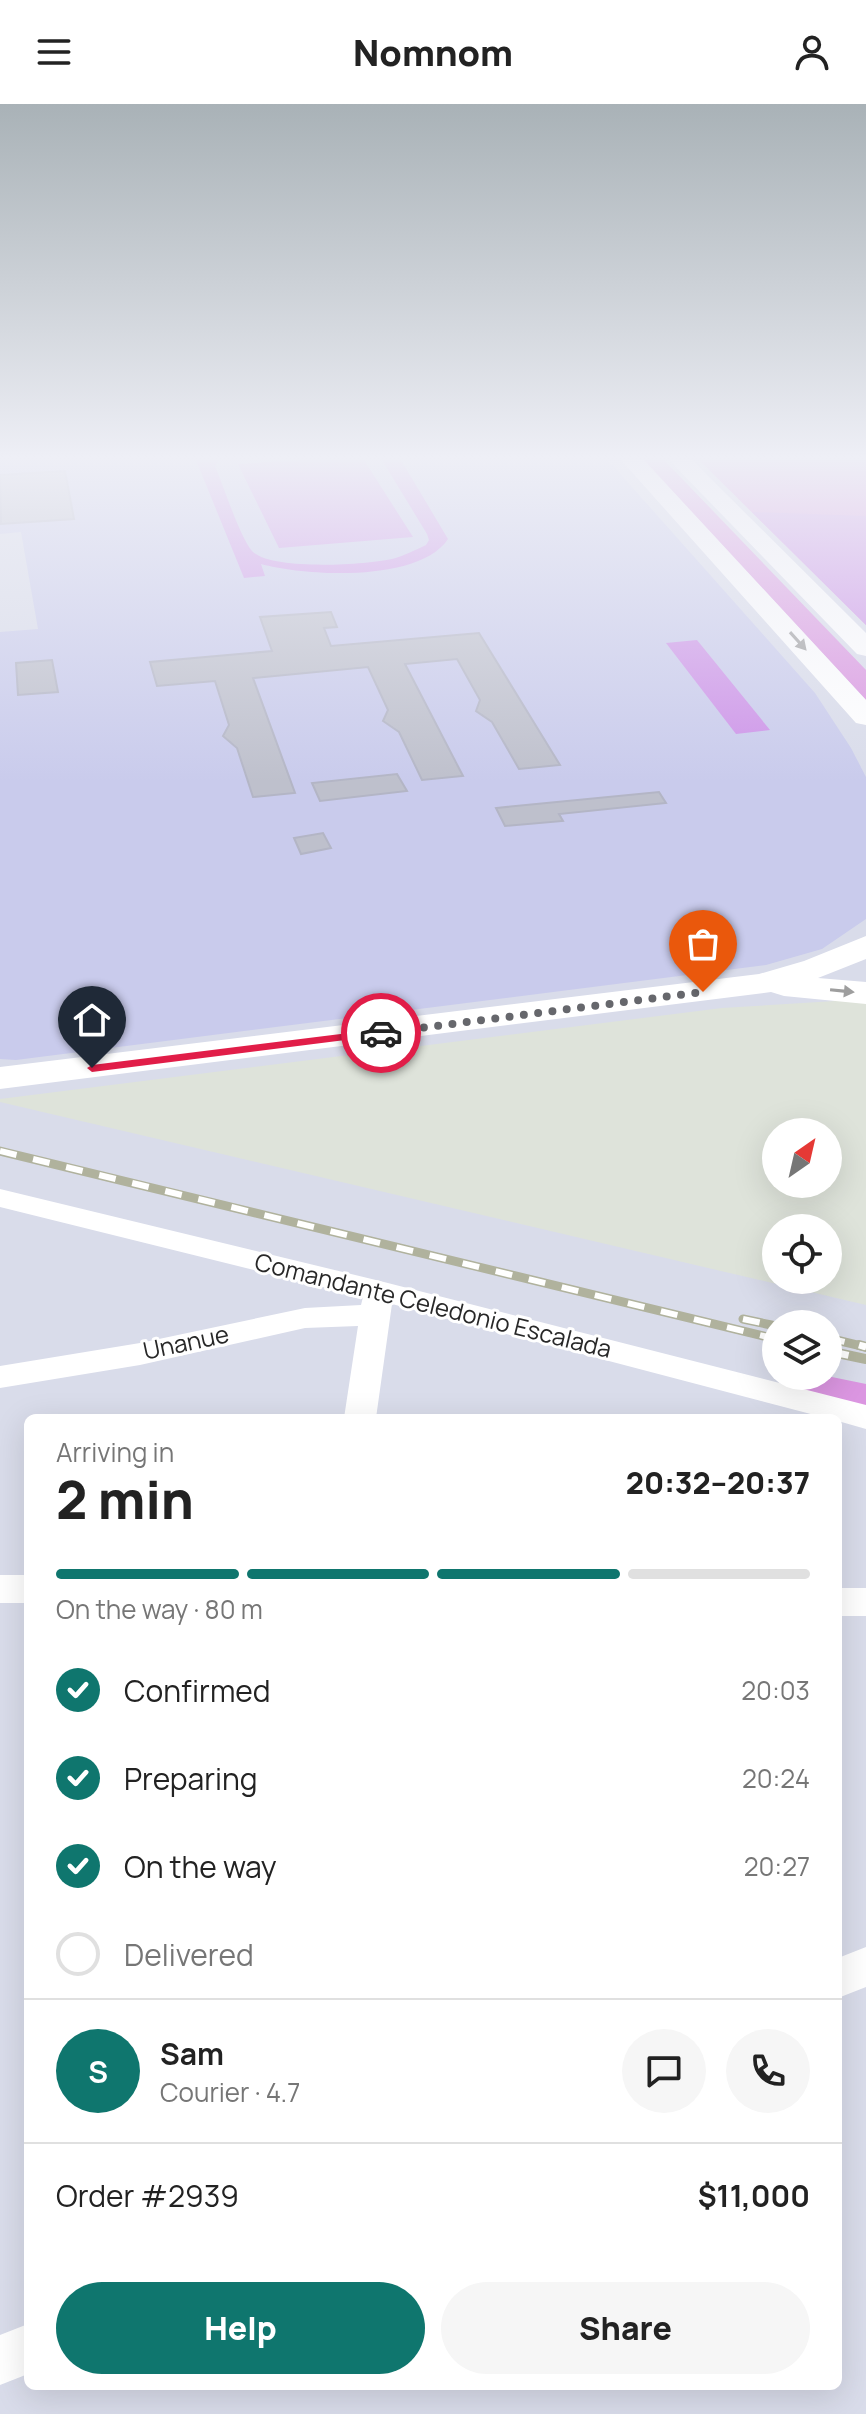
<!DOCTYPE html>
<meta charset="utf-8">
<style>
:root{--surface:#fff;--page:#f6f6f6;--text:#222;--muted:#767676;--line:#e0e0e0;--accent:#0f766e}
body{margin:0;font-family:Manrope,sans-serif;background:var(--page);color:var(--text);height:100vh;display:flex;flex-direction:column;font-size:30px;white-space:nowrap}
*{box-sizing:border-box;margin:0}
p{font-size:26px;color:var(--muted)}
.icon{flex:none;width:44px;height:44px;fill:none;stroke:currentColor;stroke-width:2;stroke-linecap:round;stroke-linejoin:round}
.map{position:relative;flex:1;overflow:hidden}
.side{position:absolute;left:24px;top:1310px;width:818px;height:976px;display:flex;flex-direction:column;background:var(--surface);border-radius:12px;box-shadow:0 8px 32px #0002}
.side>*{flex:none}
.needle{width:52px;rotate:34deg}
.tools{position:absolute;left:762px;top:1014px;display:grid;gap:16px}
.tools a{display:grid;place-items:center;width:80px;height:80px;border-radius:50%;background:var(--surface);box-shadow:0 8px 32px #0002;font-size:40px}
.pin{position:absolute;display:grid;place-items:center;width:68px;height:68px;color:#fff;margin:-82px -34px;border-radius:50% 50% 50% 0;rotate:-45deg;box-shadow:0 0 8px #0007}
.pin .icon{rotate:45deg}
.courier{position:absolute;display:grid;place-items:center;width:80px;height:80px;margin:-40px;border:6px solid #e11d48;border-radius:50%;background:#fff;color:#222;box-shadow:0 2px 10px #0007}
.head em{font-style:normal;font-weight:800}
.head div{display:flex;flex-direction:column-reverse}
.head{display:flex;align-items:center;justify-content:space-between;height:136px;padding:0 32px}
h1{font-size:52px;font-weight:800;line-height:60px}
.bar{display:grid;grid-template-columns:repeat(4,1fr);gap:12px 8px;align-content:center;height:96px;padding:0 32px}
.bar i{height:10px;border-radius:6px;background:var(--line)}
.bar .current{background:var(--accent)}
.bar p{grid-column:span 4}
.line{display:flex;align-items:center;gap:20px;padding:0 32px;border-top:2px solid var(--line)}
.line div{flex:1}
.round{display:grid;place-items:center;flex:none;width:84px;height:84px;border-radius:42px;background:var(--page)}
ol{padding:0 32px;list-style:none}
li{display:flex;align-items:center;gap:24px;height:88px}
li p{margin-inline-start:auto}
li .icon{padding:8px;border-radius:50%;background:var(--accent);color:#fff;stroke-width:4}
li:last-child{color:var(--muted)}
li i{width:44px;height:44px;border:4px solid var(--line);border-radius:50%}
.primary-button{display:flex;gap:16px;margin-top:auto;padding:16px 32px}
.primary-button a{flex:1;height:92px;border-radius:48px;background:var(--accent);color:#fff;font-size:32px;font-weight:800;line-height:92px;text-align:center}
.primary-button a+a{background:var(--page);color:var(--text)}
header{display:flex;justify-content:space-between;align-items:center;height:104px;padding:0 32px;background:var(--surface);font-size:36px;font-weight:800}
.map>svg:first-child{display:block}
.industrial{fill:#dee3da;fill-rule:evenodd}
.education{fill:#c9cbec}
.green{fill:#db96e1}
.pitch{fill:#cd92e8}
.building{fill:#bec0cc;stroke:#b3b5c5;stroke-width:2}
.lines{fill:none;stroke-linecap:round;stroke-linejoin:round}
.minor{fill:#fff;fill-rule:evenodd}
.secondary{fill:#fff;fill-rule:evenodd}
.rail-far1-casing{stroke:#b0b29d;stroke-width:9}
.rail-casing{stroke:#b0b29d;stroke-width:10}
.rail-far1{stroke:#fff;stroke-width:6;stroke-dasharray:17;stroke-linecap:butt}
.rail{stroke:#fff;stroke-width:7;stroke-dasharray:21;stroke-linecap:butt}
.oneway{fill:#9e9e9e}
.route{fill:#e11d48}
.done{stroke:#66676c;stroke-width:8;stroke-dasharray:0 14.4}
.labels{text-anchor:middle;stroke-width:6;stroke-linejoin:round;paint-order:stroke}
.street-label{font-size:24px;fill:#282828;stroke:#fff}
</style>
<header><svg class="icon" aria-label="menu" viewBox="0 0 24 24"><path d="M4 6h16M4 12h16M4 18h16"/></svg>Nomnom<svg class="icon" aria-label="person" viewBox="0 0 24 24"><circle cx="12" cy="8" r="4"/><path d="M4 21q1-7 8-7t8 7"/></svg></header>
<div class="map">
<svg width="866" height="2310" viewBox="0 0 866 2310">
<rect width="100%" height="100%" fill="#d9dcea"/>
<!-- industrial -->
<path class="industrial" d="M851,896L866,899V1201L0,998V995L722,904ZM776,1028H828V1080H776ZM776,1124H828V1176H776Z"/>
<!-- education -->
<path class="education" d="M0,356H608L815,589L851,644L866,673V815L822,845L766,861L16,956L0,955V528L38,525L21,428L0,430Z"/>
<!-- green -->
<path class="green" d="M643,356H664L866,566V596Z
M699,356H866V521Z
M793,1272H827L866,1280V1314L794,1295Z"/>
<!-- pitch -->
<path class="pitch" d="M196,356H219L215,362C224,383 239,431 252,447C270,467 366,461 392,455C404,452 415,446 426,441L429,436L427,430L382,356H401L448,435C419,479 305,472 261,460L265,472L244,474Z
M301,356H364L413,433L279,444L238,360Z
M752,408L866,412V521Z
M697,536L770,626L736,630L666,539Z"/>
<!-- building -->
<path class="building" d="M65,367L74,415L1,420L0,371Z
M331,508L337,523L324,524L331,542L479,529L560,661L519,665L492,618L476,607L480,596L457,555L405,560L463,672L422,676L399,628L383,617L388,606L368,563L253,574L295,689L253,693L237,644L223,632L229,621L215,577L157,582L150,558L272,547L260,513Z
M52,556L58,588L18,591L16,559Z
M397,670L407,687L320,697L312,679Z
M659,688L666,699L559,710L563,717L505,722L496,704Z
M323,729L331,744L301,750L294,734Z"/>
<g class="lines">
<!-- minor -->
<path class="minor" d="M0,1085L380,1177L866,1301V1325L838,1317V1314H826L392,1200L376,1314H344L358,1222L305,1224L140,1261L0,1284V1262L140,1239L305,1204L361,1201L363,1193L0,1103Z
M0,1471H28V1499H0Z
M838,1484H866V1512H838Z
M866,1843V1883L838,1894V1854Z
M28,2220V2270L0,2281V2231Z"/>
<!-- secondary -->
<path class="secondary" d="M621,356H644L866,596V621L856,619Z
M669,356H692L866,529V552L857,550Z
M866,832V855L818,874L866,878V900L784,892L771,888L0,985V963L759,870L804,857Z"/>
<!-- rail-far1 casing -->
<g class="rail-far1-casing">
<path id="rail-far1" d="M0,1047L776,1235
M743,1215L776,1222
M828,1234L866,1243"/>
</g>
<!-- rail casing -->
<g class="rail-casing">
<path id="rail" d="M859,1241L866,1243
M828,1247L866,1255"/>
</g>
<!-- rail-far1 -->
<use href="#rail-far1" class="rail-far1"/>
<!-- rail -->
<use href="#rail" class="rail"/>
</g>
<!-- one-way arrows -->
<defs><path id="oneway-solid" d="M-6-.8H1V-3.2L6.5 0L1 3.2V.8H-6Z" transform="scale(2)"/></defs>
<g class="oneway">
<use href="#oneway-solid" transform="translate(798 537) rotate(48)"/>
<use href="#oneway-solid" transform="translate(842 887) rotate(6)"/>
</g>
<!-- sky -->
<linearGradient id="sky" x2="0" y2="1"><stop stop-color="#a9b2b7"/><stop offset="0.52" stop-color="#eeeff6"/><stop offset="1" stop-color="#eeeff6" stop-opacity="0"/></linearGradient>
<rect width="866" height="679" fill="url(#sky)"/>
<!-- route -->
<path class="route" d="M381,925L385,926V931L92,968L87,964L92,961Z"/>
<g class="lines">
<!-- done -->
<path class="done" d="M381,929L703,888"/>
</g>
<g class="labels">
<!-- street labels -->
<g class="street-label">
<text transform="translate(433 1202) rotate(14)" y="8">Comandante Celedonio Escalada</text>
<text transform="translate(186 1239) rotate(-12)" y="8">Unanue</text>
</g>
</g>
</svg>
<div class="tools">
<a><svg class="needle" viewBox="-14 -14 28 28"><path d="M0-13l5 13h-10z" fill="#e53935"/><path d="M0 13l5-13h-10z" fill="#767676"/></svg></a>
<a><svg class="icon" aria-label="locate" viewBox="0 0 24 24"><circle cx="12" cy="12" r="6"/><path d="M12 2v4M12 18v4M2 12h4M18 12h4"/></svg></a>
<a><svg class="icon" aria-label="layers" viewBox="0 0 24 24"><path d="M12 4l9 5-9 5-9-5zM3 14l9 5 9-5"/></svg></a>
</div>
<div class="pin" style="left:703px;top:888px;background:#ea580c"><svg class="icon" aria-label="bag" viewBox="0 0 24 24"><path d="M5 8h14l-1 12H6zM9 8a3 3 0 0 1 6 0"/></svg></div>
<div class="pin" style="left:92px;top:964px;background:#1f2937"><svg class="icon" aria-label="home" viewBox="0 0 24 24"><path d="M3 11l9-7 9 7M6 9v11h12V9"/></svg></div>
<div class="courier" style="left:381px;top:929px"><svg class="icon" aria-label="car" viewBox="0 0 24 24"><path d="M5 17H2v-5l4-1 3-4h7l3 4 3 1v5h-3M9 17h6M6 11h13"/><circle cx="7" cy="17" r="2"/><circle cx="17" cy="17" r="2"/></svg></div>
<section class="side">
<div class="head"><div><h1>2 min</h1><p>Arriving in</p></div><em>20:32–20:37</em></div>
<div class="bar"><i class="current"></i><i class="current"></i><i class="current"></i><i></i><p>On the way · 80 m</p></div>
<ol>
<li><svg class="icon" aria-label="check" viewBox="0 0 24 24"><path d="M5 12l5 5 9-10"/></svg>Confirmed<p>20:03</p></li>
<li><svg class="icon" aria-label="check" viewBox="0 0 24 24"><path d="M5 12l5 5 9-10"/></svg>Preparing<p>20:24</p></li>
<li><svg class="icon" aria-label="check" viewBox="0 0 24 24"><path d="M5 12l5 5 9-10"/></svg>On the way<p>20:27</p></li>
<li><i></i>Delivered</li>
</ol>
<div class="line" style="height:144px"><b class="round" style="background:var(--accent);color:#fff">S</b><div><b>Sam</b><p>Courier · 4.7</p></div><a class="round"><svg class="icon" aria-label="chat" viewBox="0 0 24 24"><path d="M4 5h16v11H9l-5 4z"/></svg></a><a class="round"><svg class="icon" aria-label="phone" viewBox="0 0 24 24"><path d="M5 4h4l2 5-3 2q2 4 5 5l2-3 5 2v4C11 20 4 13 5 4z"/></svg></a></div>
<div class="line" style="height:104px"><div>Order #2939</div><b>$11,000</b></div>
<div class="primary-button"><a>Help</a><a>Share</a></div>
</section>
</div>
